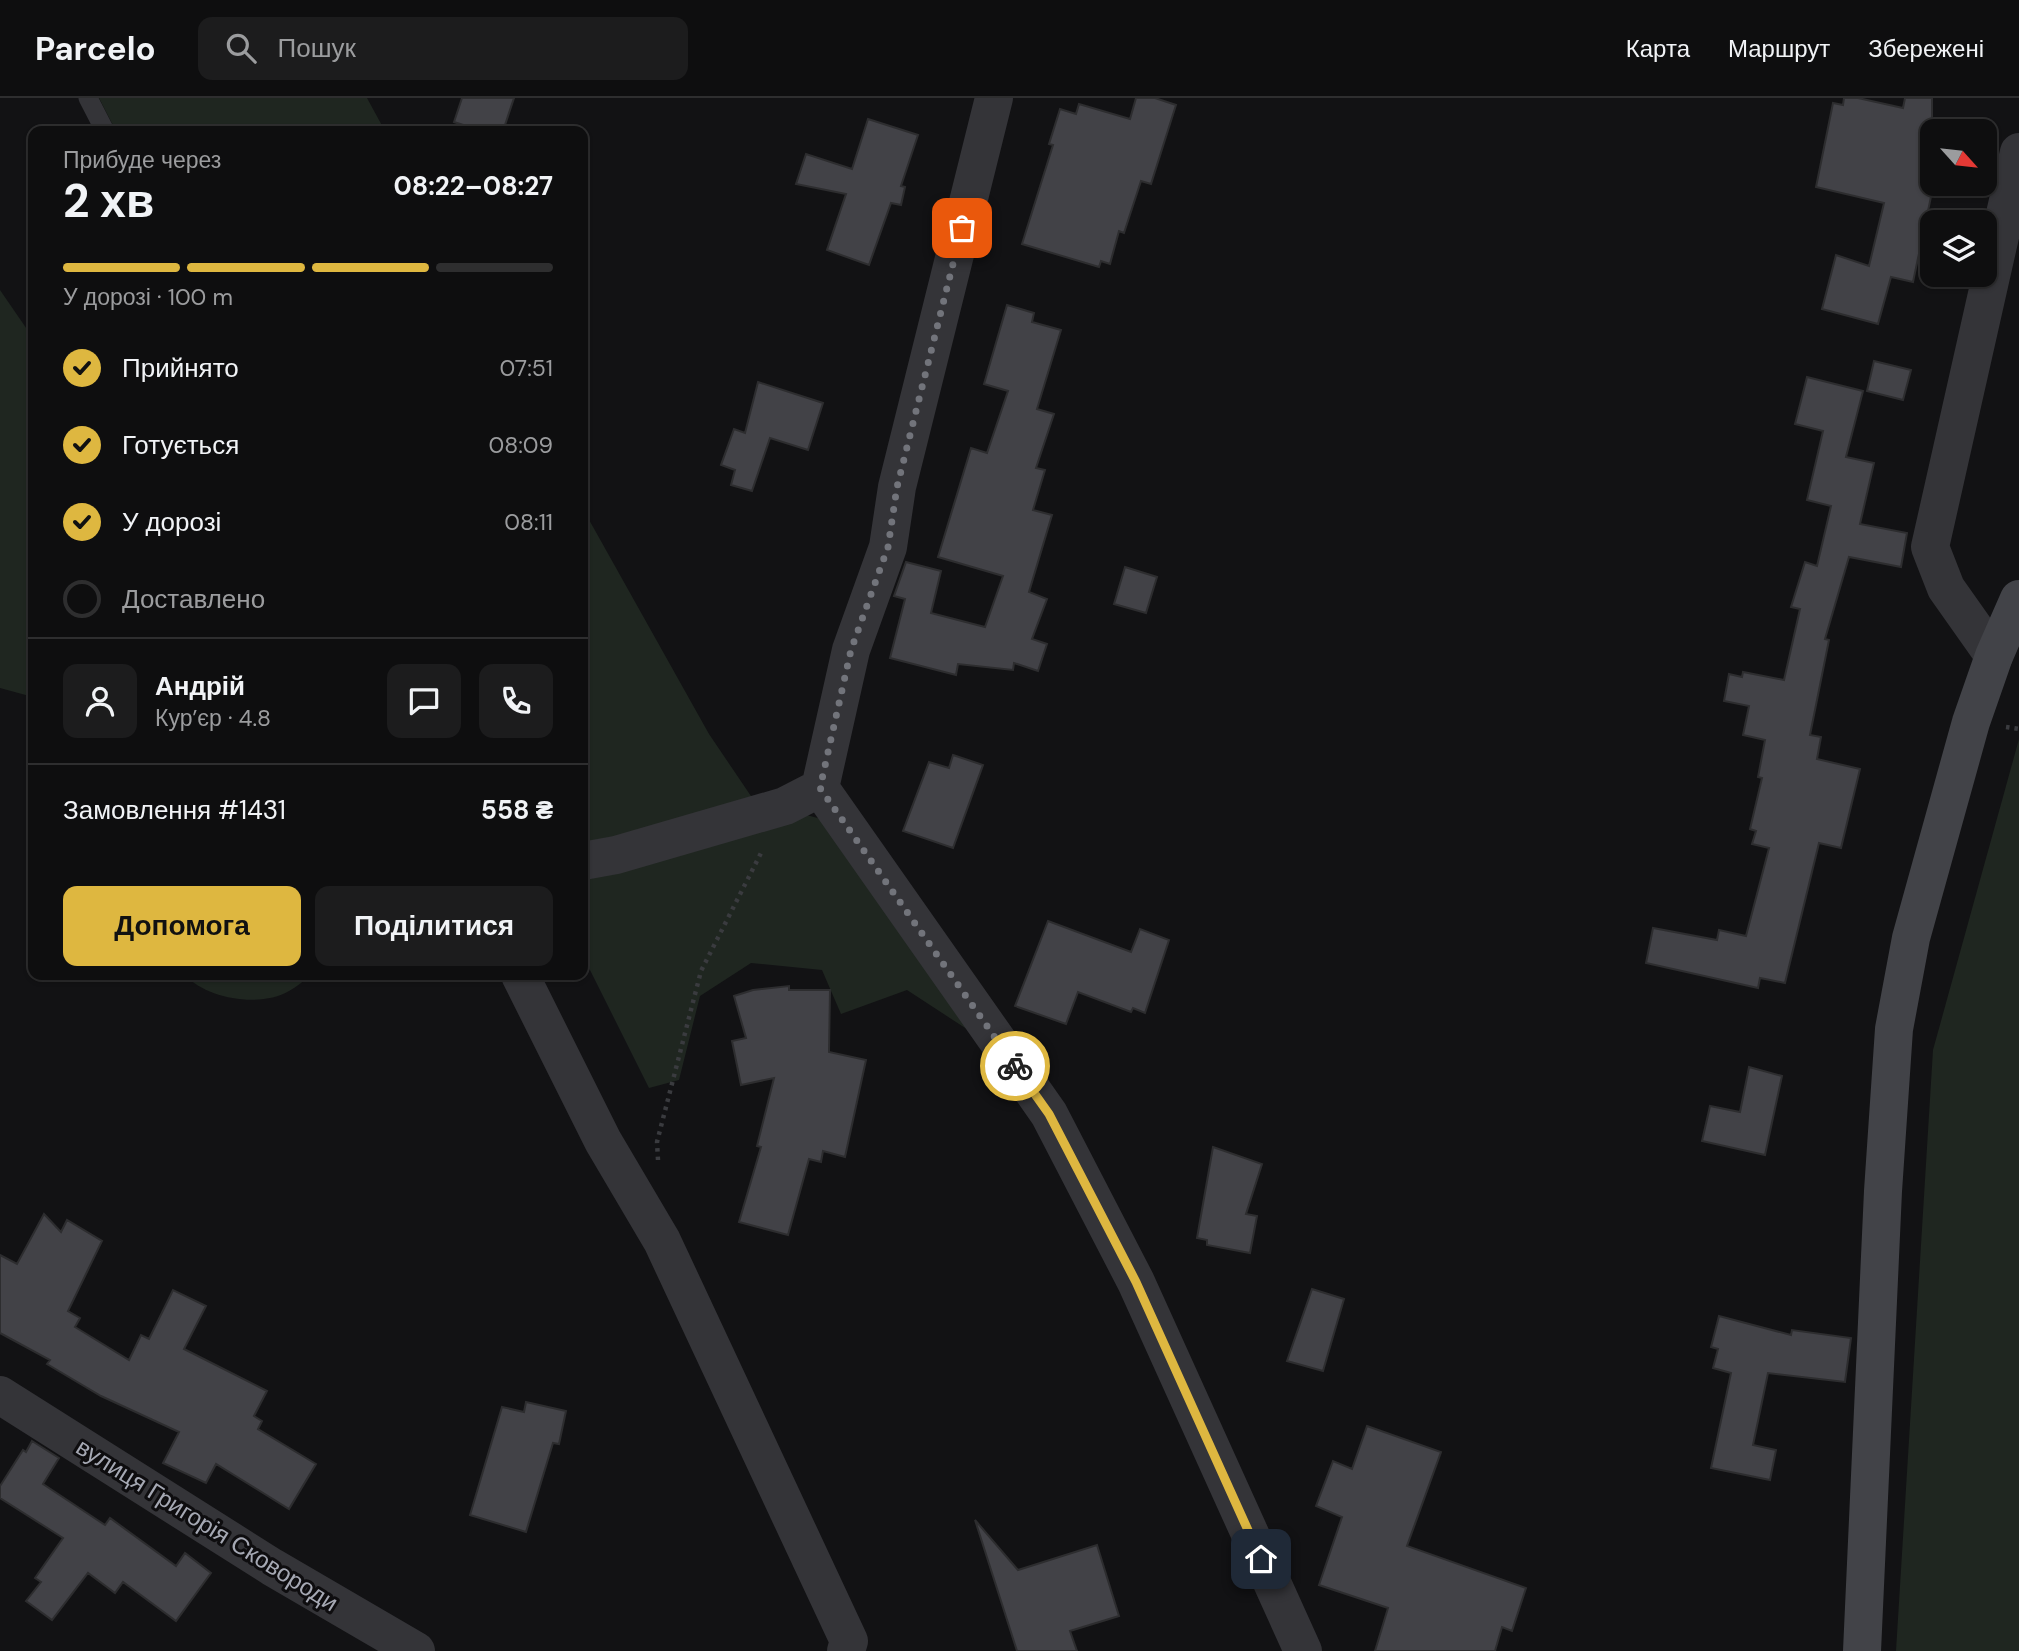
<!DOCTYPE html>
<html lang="uk">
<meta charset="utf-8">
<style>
:root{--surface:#0e0e0f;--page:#1c1c1d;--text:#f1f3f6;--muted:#9b9c9e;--line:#2e2e2f;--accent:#deb740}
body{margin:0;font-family:"DM Sans",sans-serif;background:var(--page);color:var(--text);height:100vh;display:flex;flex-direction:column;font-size:26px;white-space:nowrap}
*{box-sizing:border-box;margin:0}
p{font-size:23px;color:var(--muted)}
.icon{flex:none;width:38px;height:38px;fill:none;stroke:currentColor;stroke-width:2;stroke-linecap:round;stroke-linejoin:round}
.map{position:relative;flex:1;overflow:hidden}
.panel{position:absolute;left:28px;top:28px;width:560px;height:854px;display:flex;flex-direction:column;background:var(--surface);border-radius:14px;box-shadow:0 2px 5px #0004,0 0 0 2px var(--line)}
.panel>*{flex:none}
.needle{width:46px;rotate:117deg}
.controls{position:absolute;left:1920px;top:21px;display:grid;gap:14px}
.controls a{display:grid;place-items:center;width:77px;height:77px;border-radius:14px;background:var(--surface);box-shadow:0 2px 5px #0004,0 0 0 2px var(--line);font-size:35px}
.pin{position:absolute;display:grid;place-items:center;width:60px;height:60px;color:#fff;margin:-30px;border-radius:14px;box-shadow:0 4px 10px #0006}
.courier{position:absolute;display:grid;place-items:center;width:70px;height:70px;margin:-35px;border:5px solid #deb740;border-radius:50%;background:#fff;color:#222;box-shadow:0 2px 9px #0007}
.summary em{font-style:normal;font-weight:700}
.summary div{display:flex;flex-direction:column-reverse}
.summary{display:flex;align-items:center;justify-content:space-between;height:119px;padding:0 35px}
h1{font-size:46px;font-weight:700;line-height:52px}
.bar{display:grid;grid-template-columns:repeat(4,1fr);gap:10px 7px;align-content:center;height:84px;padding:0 35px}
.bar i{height:9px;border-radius:5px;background:var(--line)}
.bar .selected{background:var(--accent)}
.bar p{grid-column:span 4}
.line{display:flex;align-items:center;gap:18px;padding:0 35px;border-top:2px solid var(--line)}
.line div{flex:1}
.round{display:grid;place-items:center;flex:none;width:74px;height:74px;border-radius:14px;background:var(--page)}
ol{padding:0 35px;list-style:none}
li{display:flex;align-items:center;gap:21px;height:77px}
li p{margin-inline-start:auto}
li .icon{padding:7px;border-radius:50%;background:var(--accent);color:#111;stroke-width:4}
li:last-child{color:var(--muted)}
li i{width:38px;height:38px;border:4px solid var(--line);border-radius:50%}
.cta{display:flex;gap:14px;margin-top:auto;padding:14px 35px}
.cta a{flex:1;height:80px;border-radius:14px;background:var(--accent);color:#111;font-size:28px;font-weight:700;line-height:80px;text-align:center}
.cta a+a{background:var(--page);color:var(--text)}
header{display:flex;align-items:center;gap:42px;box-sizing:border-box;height:98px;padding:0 35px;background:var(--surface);border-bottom:2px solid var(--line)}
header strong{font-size:33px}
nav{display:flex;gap:38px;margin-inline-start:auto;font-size:24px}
.search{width:490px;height:63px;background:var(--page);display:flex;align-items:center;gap:18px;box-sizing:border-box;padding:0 24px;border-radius:14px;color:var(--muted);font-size:26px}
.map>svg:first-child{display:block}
.green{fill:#1f2620}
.building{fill:#424247;stroke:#2d2d2f;stroke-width:2}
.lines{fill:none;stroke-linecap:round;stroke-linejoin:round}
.path{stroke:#3a3b3f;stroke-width:4.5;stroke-dasharray:3.5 5;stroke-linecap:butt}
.lane{stroke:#343438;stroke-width:19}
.street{stroke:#343438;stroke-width:38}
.secondary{stroke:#424348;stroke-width:38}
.done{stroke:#72747b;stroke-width:7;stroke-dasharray:0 12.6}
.route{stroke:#deb740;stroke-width:9}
.labels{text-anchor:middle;stroke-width:6;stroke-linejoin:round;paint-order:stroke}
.street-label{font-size:24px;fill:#a5a8b3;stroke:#0e0d0f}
</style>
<header>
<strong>Parcelo</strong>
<div class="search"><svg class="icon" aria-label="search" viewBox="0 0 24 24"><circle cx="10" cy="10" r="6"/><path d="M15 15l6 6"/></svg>Пошук</div>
<nav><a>Карта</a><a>Маршрут</a><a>Збережені</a></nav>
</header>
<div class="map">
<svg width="2019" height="1553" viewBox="0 0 2019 1553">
<rect width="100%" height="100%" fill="#121214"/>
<!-- green -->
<path class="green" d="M99,0H367L385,33H116Z
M0,192L33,240V599L0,590Z
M583,411L709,636L755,704L583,754Z
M2019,641V1553H1896L1933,952Z
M803,716L832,724L982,941L907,892L841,916L822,872L751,865L700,898L679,982L649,990L583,858V783Z
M185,877H311C304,882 297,889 289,893C260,910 207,901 185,877Z"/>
<!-- building -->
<path class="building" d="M462,0H514L503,33H482L454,24Z
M1136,0H1155L1176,7L1151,86L1141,83L1124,135L1119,133L1110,166L1101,163L1099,169L1022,146L1053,47L1049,46L1060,11L1076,16L1079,6L1130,21Z
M1844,0H1858L1903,10L1905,0H1932V94L1913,184L1891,179L1878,226L1822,211L1836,157L1869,168L1884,105L1816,89L1833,5L1843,7Z
M868,21L918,37L901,88L905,89L901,107L891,105L869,167L827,152L846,96L796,86L806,56L852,71Z
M1007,207L1034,215L1032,224L1061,232L1037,311L1054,316L1036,370L1045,372L1033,412L1052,417L1029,494L1047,501L1032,541L1047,546L1038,573L1014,565L1013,572L958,566L956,577L890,560L905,501L894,498L906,464L941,473L931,515L985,529L1003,478L938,459L971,350L987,355L1008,293L984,286Z
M1874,263L1911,272L1903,302L1867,293Z
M1807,279L1863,293L1846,359L1874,365L1860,426L1907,435L1901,469L1849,459L1825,541L1829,542L1810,637L1821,639L1817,661L1860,671L1841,750L1819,745L1785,885L1760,880L1758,890L1646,865L1653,830L1717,842L1719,832L1746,838L1769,750L1752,746L1756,733L1750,731L1762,680L1758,679L1765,642L1743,637L1749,608L1724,603L1729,576L1742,579L1743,574L1784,582L1800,511L1791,509L1805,464L1817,468L1831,408L1807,402L1823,333L1795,326Z
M758,284L823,305L808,352L770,340L752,393L731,387L735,372L721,367L734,331L745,335Z
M1125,469L1157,479L1146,515L1114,506Z
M953,657L983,667L953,750L903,733L929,664L949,670Z
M1048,823L1131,854L1140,831L1169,842L1145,915L1133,910L1131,914L1078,894L1066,926L1015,908Z
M789,888V892H830L829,954L866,962L845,1059L823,1053L821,1064L809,1061L788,1137L739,1124L761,1049L757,1048L774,980L741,987L732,943L746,940L734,898L753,892Z
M1749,969L1782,978L1765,1057L1702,1043L1710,1008L1740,1014Z
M1213,1049L1262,1066L1246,1116L1257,1118L1250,1155L1207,1147V1142L1197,1140Z
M44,1116L61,1134L67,1122L102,1143L68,1213L80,1220L75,1229L129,1262L141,1237L149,1241L173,1192L206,1208L184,1251L267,1293L254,1318L262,1323L258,1331L316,1366L289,1411L216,1366L206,1385L163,1365L179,1334L101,1298L47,1266L50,1262L0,1235V1157L17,1166Z
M1312,1191L1344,1201L1323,1273L1287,1263Z
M1719,1218L1791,1237L1792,1232L1851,1240L1845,1284L1768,1275L1753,1347L1776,1352L1770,1382L1711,1370L1731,1275L1713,1270L1718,1251L1711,1249Z
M526,1304L566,1313L559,1346L553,1345L526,1434L470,1417L502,1309L524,1314Z
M1367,1328L1441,1354L1407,1448L1526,1490L1512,1533L1502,1529L1495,1553H1375L1388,1510L1319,1487L1342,1419L1316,1408L1333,1363L1352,1371Z
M32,1343L59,1360L43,1386L105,1427L110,1420L176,1468L185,1455L211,1475L176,1523L123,1484L115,1495L88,1475L52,1522L26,1503L41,1484L35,1480L63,1440L0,1400V1388L23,1352L26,1354Z
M975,1422L1018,1472L1097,1447L1119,1518L1070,1533L1077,1553H1017Z"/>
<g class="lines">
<!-- path -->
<path class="path" d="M2006,629L2019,631
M658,1062L657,1044L701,873L761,755"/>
<!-- lane -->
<path class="lane" d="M88,0L105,33"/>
<!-- street -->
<path class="street" d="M994,0L897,389L888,449L851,552L820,690L1049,1016L1136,1184L1303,1553
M1994,558L1946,490L1930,449L2019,54
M583,763L616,757L785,708L820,690
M520,877L603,1043L662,1143L849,1543L846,1553
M0,1297L272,1469L416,1553"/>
<!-- secondary -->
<path class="secondary" d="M1862,1553L1883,1093L1894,931L1911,840L1971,624L1994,558L2019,501"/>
</g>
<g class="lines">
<!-- done -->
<path class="done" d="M962,130L897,389L888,449L851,552L820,690L1015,968"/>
<!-- route -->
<path class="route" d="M1015,968L1049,1016L1136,1184L1261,1461"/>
</g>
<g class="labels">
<!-- street labels -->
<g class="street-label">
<text transform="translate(207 1427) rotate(32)" y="8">вулиця Григорія Сковороди</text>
</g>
</g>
</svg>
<div class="controls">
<a><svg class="needle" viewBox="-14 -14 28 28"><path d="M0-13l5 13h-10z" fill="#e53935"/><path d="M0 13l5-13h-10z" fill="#9b9c9e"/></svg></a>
<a><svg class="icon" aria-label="layers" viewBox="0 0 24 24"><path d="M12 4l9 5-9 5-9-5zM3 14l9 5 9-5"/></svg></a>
</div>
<div class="pin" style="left:962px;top:130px;background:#ea580c"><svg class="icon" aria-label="bag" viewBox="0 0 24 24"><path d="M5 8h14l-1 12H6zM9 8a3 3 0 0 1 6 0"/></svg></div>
<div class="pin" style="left:1261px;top:1461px;background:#1f2937"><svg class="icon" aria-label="home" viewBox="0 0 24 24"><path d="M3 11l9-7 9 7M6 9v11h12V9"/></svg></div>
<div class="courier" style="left:1015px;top:968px"><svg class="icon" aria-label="bike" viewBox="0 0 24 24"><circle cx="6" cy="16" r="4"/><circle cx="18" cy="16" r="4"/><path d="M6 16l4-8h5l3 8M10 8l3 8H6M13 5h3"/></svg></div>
<section class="panel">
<div class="summary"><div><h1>2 хв</h1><p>Прибуде через</p></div><em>08:22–08:27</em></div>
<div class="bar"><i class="selected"></i><i class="selected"></i><i class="selected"></i><i></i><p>У дорозі · 100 m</p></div>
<ol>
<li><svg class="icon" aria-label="check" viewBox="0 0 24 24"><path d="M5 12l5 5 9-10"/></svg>Прийнято<p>07:51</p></li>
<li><svg class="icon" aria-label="check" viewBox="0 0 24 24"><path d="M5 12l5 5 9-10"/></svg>Готується<p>08:09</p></li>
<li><svg class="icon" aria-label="check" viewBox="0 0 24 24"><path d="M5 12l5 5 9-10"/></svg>У дорозі<p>08:11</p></li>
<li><i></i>Доставлено</li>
</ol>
<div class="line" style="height:126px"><a class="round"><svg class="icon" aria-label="person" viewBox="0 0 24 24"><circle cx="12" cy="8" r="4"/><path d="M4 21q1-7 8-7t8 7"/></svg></a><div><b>Андрій</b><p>Кур’єр · 4.8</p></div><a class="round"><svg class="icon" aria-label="chat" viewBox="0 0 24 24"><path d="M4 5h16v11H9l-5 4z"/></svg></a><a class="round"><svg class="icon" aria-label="phone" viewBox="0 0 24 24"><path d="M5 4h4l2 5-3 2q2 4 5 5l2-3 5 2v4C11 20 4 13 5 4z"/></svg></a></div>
<div class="line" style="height:91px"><div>Замовлення #1431</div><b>558 ₴</b></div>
<div class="cta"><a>Допомога</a><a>Поділитися</a></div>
</section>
</div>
